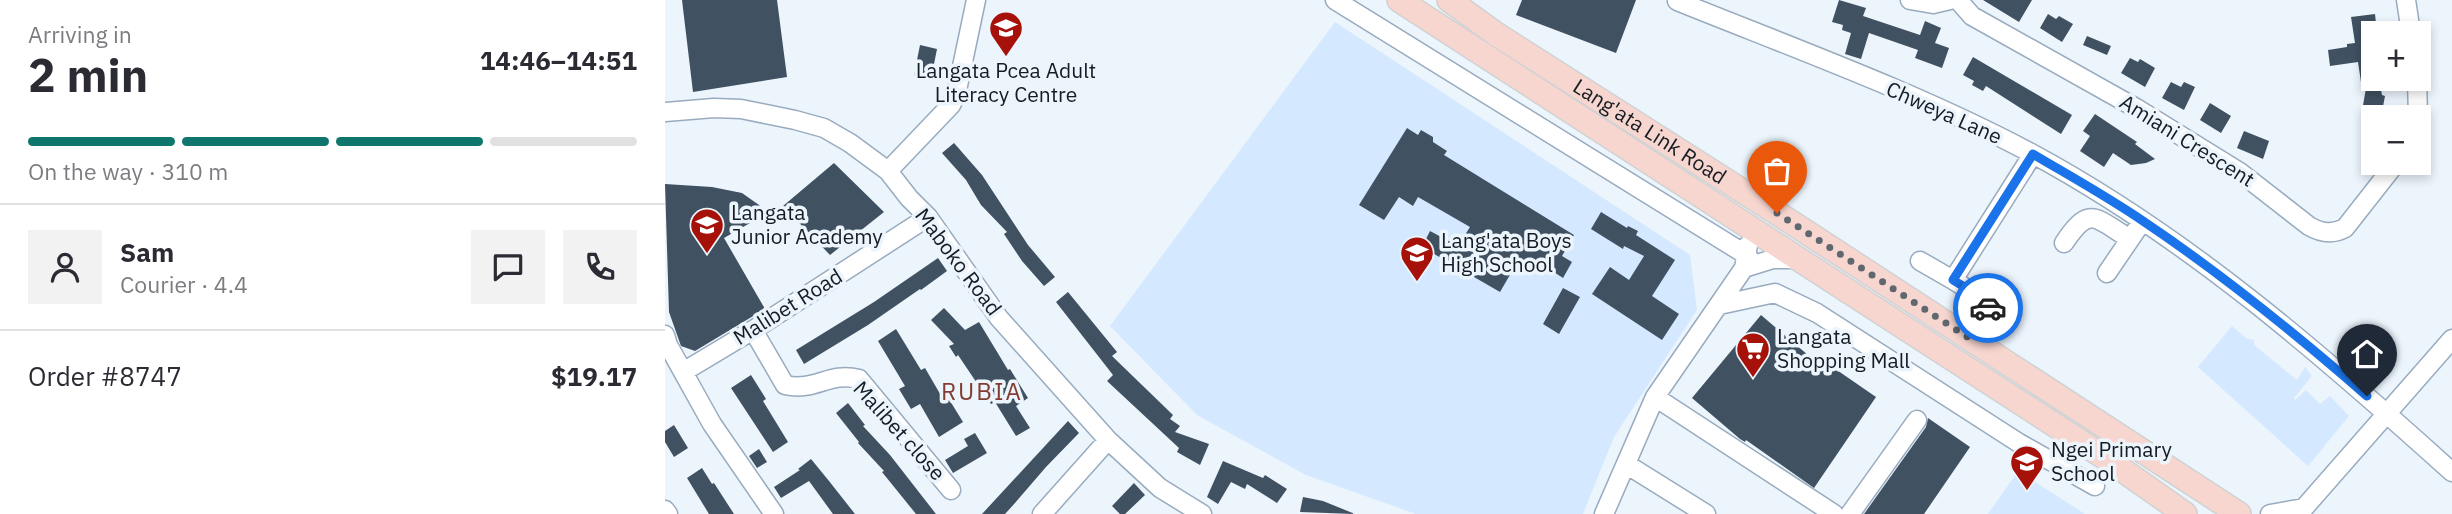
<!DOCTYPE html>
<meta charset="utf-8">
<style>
:root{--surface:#fff;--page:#f2f2f3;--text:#2b2b33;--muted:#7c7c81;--line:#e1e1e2;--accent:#0f766e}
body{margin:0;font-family:"IBM Plex Sans",sans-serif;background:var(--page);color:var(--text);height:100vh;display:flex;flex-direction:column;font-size:26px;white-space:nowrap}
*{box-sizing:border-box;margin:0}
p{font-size:23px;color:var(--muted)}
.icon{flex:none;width:38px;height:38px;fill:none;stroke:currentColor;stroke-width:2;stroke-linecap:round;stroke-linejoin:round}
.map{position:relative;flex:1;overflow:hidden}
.drawer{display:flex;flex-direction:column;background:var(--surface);width:665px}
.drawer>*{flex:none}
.fabs{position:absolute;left:1696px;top:21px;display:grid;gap:14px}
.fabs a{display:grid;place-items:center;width:70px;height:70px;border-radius:0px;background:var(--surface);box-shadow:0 4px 10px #0003;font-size:35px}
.pin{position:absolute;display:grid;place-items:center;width:60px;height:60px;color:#fff;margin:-72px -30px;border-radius:50% 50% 50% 0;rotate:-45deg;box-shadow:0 0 7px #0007}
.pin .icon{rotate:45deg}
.courier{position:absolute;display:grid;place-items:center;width:70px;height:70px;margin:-35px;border:5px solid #1a73e8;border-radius:50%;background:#fff;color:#222;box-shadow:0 2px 9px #0007}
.headline em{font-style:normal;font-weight:700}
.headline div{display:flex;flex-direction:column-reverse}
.headline{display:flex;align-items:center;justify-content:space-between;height:119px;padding:0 28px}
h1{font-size:46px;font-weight:700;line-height:52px}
.bar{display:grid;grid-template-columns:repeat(4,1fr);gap:10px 7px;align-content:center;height:84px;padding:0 28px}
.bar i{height:9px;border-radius:5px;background:var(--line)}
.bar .selected{background:var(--accent)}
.bar p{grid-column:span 4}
.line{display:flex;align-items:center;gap:18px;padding:0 28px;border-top:2px solid var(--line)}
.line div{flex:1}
.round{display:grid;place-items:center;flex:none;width:74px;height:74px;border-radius:0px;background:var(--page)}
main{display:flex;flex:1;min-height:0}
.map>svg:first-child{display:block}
.built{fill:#d4e9ff}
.building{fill:#405162}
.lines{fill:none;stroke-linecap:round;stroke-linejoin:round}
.minor-casing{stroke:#98abbf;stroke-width:21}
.major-casing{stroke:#d0d2d3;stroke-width:26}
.minor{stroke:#fff;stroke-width:18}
.major{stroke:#f8d6d0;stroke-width:23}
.done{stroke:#60686f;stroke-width:7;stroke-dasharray:0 12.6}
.route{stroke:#1a73e8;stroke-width:9}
.labels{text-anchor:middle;stroke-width:7;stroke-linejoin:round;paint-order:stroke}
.poi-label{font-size:21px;fill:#151c23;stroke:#ecf4fc;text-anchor:start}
.street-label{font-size:21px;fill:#151c23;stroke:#ecf4fc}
.quarter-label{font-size:24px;letter-spacing:2px;fill:#833c32;stroke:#ecf4fc}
</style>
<main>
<section class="drawer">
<div class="headline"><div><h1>2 min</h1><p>Arriving in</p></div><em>14:46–14:51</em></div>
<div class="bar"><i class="selected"></i><i class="selected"></i><i class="selected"></i><i></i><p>On the way · 310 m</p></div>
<div class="line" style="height:126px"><a class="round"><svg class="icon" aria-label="person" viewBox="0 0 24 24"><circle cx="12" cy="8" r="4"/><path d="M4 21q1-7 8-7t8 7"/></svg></a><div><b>Sam</b><p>Courier · 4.4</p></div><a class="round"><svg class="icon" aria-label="chat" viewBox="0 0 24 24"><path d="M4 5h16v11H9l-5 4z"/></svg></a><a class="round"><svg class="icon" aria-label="phone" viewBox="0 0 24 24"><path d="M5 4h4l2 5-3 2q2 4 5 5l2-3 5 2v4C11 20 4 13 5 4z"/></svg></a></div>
<div class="line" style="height:91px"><div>Order #8747</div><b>$19.17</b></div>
</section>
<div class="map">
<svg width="1787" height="514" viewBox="0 0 1787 514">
<rect width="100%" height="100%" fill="#ecf4fc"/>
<!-- built -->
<path class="built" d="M670,22L1025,255L1032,310L949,437L918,514H751L641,475L532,415L445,326Z
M1567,326L1581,338L1589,340V345L1632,380L1640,367L1647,376L1629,398L1630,400L1641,390L1655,404L1665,396L1684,416L1643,466L1533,367Z
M1353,471L1420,514H1323Z"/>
<!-- building -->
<path class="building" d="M17,0H112L122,77L28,92Z
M857,0H971L951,53L851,15Z
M1174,0L1201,8L1198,16L1255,35L1260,21L1276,28L1270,43L1284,48L1277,68L1250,58L1253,50L1204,33L1196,59L1180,54L1186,33L1177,30L1178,25L1167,22Z
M1318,0H1367L1354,22Z
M1383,14L1391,19L1394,16L1408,24L1397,42L1375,28Z
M1710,14L1712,33H1708V79H1714L1717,95L1720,96L1716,117H1708V119L1696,117L1701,88L1697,89L1693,62L1665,66L1663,50L1682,47V44L1690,43L1686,17Z
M1422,36L1446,46L1442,55L1418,45Z
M255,45L272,49L266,79L249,75Z
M1308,57L1407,115L1396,134L1321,86L1318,91L1307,85L1309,81L1298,75Z
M1465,58L1473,62L1475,59L1490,68L1480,87L1456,73Z
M1506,82L1516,87L1519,82L1530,87L1519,110L1497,98Z
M1545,103L1566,116L1556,133L1535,120Z
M1430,114L1472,142L1470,144L1490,159L1481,163L1466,165L1448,153L1439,167L1415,151L1425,136L1418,131Z
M742,128L753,135L756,130L768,137V142L782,151L779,155L909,235L897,256L907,262L898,278L869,259L864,268L853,261L835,292L757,247L765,231L793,246L805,227L753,197L748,206L734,197L719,220L694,205Z
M1579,131L1604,141L1598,159L1572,148Z
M289,143L317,175L363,245L390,277L379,286L357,261L339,234L342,232L316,205L301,180L277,153Z
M169,163L219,212L165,255L118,206Z
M0,184L47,187L77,193L104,212L59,238L100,309L30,351L16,346L4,312Z
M936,212L962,228L963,226L973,231L971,235L1010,260L987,296L1014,314L997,340L927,294L945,267L964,280L979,256L959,246L958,249L926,229Z
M273,258L282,271L256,290L255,289L203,325L139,364L131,350L209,302Z
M898,288L915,297L894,334L878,324Z
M403,292L452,352L447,356L508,415L505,419L515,426L510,432L544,444L535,465L512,452L514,448L442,381L448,375L391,302Z
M279,308L300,330L314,322L343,370L345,369L363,398L351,406L365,428L351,436L330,402L326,404L293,355L291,357L284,346L289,344L266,320Z
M1096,315L1150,361L1153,357L1211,397L1149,488L1081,440L1080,442L1075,439L1027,398Z
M231,329L256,370L260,368L278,399L282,396L298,422L274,437L255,404L246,409L234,389L240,386L213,341Z
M86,375L101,399L98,401L123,442L108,452L66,388Z
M183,403L200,425L198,426L225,455L271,514H251L217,472L219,471L193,443L194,442L171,413Z
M1263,418L1305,447L1259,514H1199L1261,427Z
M403,421L414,433L381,467L350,503L340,514H317Z
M9,425L23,448L9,457L0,442V431Z
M310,433L322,453L288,473L280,460L303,446L299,439Z
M94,449L102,462L92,468L84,456Z
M146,459L164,481L190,514H168L144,481L116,498L109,487L135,470L133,469Z
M558,461L598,478L600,475L622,489L612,503L582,484L580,489L566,482L553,504L542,497Z
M37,468L47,484L49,483L69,514H44L22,478Z
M469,483L480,495L460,514H455L447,506Z
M638,497L658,501L690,514L635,512Z"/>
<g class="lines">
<!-- minor casing -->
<g class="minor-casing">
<path id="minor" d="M670,0L1083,256
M1245,0L1268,4L1285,0
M1293,0L1307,16L1471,108L1576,173L1644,226C1656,233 1667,235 1680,228L1731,163
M1741,0L1746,33
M1012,1C1131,49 1253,93 1366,153C1522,237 1656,354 1787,472
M1752,79L1753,117
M0,112L49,108L76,109L130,120L159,128L185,143L223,171L244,198L263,217L334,318L443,440L495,488L537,514
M223,171L286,105L291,95L311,0
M1399,243C1425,204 1430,218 1465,239
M1255,261L1288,280
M1079,268L1108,259H1135
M1442,273L1472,229
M1054,305L1110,293L1152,313L1354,443L1430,486
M88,330L120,385C151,392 164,371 194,379L286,490
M0,335L3,345L47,424L109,514
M1307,340C1331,298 1327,305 1288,280L1368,154
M18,372L88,330L263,217
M990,397L1169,514
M961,464L1041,514
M1639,508L1787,339
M0,510L3,514
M377,514L443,440
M939,514L990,397L1079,268L1083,245
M1185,514L1252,420
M1605,514L1639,508"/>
</g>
<!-- major casing -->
<g class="major-casing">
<g id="major">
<path d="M734,0L1439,457L1520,514"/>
<path id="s1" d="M784,0L831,34L1112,213L1574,514"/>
</g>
</g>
<!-- minor -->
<use href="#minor" class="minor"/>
<!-- major -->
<use href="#major" class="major"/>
</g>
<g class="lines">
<!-- done -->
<path class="done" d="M1112,213L1307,340L1323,308"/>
<!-- route -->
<path class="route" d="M1323,308L1319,299L1288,280L1368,154C1405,176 1443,197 1478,221C1557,274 1631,334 1702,396"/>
</g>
<!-- icons -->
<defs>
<g id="school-pin" transform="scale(1.75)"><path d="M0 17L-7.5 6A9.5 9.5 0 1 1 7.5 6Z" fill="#a61209" stroke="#ecf4fc"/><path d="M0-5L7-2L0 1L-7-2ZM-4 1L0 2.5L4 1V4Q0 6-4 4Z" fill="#fff"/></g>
<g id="supermarket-pin" transform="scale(1.75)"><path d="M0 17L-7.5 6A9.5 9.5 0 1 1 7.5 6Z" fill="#a61209" stroke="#ecf4fc"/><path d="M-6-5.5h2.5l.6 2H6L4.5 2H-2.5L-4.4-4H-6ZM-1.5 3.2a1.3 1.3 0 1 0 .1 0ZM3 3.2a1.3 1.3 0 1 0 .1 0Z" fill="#fff"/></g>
</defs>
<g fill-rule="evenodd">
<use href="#school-pin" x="341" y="28"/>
<use href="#school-pin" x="42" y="225"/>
<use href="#school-pin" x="752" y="253"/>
<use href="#supermarket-pin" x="1088" y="349"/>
<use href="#school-pin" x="1362" y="462"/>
</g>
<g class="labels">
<!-- poi labels -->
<g class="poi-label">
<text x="341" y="78" text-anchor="middle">Langata Pcea Adult<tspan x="341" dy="24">Literacy Centre</tspan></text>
<text x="66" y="220">Langata<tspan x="66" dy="24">Junior Academy</tspan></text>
<text x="776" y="248">Lang'ata Boys<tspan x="776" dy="24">High School</tspan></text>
<text x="1112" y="344">Langata<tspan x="1112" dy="24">Shopping Mall</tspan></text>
<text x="1386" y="457">Ngei Primary<tspan x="1386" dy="24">School</tspan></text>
</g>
<!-- street labels -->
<g class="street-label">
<text transform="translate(1279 113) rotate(24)" y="7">Chweya Lane</text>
<text dy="7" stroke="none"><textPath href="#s1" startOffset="240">Lang'ata Link Road</textPath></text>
<text transform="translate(1522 141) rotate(32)" y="7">Amiani Crescent</text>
<text transform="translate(293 262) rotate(53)" y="7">Maboko Road</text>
<text transform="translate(123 307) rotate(-32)" y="7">Malibet Road</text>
<text transform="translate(234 431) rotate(48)" y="7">Malibet close</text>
</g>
<!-- quarter labels -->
<g class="quarter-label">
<text x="317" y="400">RUBIA</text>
</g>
</g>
</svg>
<div class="fabs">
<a>+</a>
<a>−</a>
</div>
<div class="pin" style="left:1112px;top:213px;background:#ea580c"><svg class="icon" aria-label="bag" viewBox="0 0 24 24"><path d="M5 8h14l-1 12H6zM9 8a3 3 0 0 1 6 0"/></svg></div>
<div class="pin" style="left:1702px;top:396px;background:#1f2937"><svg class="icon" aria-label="home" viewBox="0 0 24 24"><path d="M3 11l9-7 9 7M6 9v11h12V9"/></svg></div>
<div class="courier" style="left:1323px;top:308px"><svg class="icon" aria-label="car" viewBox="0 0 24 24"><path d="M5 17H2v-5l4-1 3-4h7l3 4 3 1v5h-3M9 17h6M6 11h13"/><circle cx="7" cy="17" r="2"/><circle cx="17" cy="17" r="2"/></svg></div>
</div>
</main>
